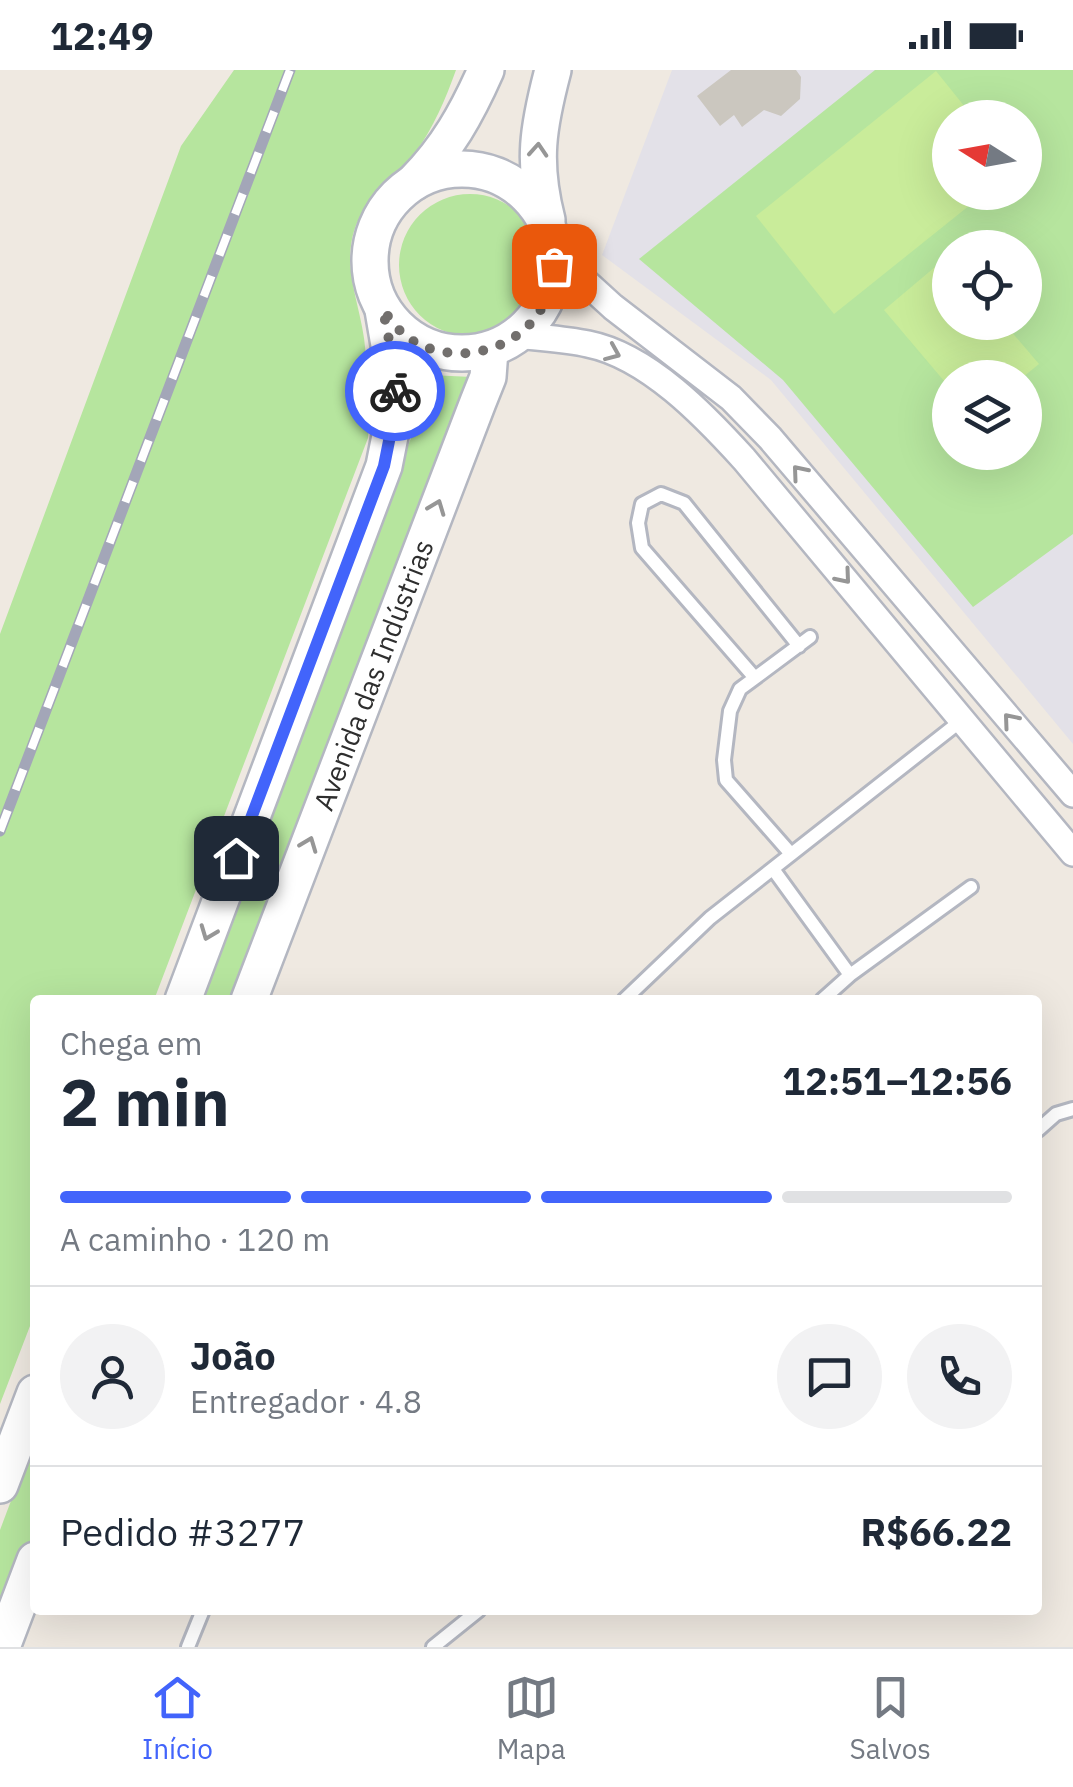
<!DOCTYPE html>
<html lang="pt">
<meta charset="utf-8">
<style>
:root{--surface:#fff;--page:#f2f2f3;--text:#1f2937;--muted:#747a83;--line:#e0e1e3;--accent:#4264fb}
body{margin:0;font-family:"IBM Plex Sans",sans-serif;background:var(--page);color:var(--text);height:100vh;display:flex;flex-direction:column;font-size:38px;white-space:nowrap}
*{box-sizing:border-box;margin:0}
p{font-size:32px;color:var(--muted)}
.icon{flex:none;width:55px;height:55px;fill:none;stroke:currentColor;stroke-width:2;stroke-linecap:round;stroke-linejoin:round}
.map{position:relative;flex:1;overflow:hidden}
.sheet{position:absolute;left:30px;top:925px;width:1012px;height:620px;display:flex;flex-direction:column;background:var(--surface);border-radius:10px;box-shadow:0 10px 40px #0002}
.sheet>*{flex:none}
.needle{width:65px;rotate:281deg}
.buttons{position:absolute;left:932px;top:30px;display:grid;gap:20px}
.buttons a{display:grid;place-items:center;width:110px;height:110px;border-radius:50%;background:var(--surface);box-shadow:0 10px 40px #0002;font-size:50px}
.pin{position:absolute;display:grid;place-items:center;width:85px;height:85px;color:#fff;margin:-42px;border-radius:20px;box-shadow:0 5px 15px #0006}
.courier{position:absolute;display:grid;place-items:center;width:100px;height:100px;margin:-50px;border:8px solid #4264fb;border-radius:50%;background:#fff;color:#222;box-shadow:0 2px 12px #0007}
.headline em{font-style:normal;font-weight:700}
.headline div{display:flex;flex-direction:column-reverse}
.headline{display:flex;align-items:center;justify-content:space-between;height:170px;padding:0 30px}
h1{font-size:65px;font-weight:700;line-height:75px}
.bar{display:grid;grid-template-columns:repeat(4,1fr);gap:15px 10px;align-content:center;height:120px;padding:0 30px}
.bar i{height:12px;border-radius:8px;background:var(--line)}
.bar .selected{background:var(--accent)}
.bar p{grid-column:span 4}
.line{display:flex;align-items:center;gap:25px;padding:0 30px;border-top:2px solid var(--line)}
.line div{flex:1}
.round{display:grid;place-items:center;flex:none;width:105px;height:105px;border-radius:52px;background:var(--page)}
.status{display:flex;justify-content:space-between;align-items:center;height:70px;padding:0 50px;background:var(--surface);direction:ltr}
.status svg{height:28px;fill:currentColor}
.tabs{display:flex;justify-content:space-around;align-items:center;height:140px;border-top:2px solid var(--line);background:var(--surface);font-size:28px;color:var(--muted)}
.tabs a{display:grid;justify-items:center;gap:5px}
.tabs .selected{color:var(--accent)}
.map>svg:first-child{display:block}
.industrial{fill:#e3e1e8;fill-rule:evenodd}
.green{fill:#b6e59e;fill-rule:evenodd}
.pitch{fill:#c9ec9a}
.building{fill:#cbc7bf}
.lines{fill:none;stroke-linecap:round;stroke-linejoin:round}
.service-casing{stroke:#b4b7c1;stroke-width:18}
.minor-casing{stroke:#b4b7c1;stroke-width:30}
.secondary-casing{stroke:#b4b7c1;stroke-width:40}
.service{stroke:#fff;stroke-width:12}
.minor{stroke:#fff;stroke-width:25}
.secondary{stroke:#fff;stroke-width:35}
.rail-casing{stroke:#a3a6b8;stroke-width:11}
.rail{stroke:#fff;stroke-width:8;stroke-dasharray:22;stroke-linecap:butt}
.oneway{stroke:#969696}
.done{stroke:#726f6d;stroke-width:10;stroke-dasharray:0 18}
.route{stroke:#4264fb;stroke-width:12}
.labels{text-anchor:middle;stroke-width:10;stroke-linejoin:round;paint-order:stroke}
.street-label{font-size:28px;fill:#2e2e2e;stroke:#fff}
</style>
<div class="status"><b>12:49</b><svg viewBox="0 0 49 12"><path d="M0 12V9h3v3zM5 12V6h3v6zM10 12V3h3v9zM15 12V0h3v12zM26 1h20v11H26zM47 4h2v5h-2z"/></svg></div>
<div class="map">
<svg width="1073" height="1577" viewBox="0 0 1073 1577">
<rect width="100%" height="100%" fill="#efe9e1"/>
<!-- industrial -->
<path class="industrial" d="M672,0H1073V674L771,310L602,185ZM950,48H1025V122H950ZM950,178H1025V252H950ZM950,308H1025V382H950Z"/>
<!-- green -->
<path class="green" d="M234,0H456C446,28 433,59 415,83C395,111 365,127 354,161C343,198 359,232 364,268C368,301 371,335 368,368L154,930H35V1243L0,1334V564L181,76Z
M875,0H1073V464L973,537L783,310L639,189ZM950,48H1025V122H950ZM950,178H1025V252H950ZM950,308H1025V382H950Z
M399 195a71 71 0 1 1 142 0a71 71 0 1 1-142 0Z
M413,290L430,305L472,307L239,930H200L309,649L396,405L418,351L420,330Z
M35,1367V1470L0,1560V1460Z"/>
<!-- pitch -->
<path class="pitch" d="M936,1L973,47L950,48V122L985,123L834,244L756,146Z
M948,186L950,189V252L1004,253L1039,294L1023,307L950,308V318L884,240Z"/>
<!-- building -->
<path class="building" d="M731,0H796L801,7L800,29L781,46L764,40L742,57L734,45L720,56L697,26Z"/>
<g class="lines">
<!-- service casing -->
<g class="service-casing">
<path id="service" d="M755,608L642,478L638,453L642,434L661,424L684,433L799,576
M791,784L726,710L724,690L730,641L740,619L810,567
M773,799L850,905L971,817
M624,930L710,848L962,650
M822,930L850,905
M1038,1060L1056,1044L1073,1039
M188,1577L203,1540
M433,1577L479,1540"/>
</g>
<!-- minor casing -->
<g class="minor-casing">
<path id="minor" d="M552,170L579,206L613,237L731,328L770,368L1073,724
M518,265C541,268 565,269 588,274C648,286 705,346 744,389L1073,783"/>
</g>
<!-- secondary casing -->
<g class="secondary-casing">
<g id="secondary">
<circle cx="462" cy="191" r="92"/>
<path d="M414,112C447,79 467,43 486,0"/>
<path d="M547,150C532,92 538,57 553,0"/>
<path d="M183,930L384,396L393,351L396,316L383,240"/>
<path id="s1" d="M249,930L478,332L488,307L490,280"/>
<path d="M0,1415L35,1323"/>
<path d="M2,1577L35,1490"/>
</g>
</g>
<!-- service -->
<use href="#service" class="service"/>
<!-- minor -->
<use href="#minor" class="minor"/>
<!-- secondary -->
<use href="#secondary" class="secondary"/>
<!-- rail casing -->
<g class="rail-casing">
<path id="rail" d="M0,761L290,0"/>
</g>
<!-- rail -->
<use href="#rail" class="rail"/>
</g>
<!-- one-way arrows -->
<defs><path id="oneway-chevron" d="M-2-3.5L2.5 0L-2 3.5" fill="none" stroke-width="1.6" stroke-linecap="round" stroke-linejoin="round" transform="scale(2.5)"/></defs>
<g class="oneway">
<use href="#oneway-chevron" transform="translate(538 80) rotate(-86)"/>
<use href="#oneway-chevron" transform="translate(613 283) rotate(23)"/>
<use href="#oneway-chevron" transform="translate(799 402) rotate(-130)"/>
<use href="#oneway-chevron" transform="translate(437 437) rotate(-69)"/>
<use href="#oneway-chevron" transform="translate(844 507) rotate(50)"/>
<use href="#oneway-chevron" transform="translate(1010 650) rotate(-130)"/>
<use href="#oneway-chevron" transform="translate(309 774) rotate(-69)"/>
<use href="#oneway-chevron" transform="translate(208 863) rotate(111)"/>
</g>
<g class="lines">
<!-- done -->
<path class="done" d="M395,321L392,285L383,240C389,247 396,257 403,264C443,296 505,287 536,247C547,232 551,214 554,196"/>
<!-- route -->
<path class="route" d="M236,788L384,396L393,351L395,321"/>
</g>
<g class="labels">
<!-- street labels -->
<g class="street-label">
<text dy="10" stroke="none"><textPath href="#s1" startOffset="348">Avenida das Indústrias</textPath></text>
</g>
</g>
</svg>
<div class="buttons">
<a><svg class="needle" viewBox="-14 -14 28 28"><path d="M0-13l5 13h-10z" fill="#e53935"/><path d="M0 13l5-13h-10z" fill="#747a83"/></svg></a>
<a><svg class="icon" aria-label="locate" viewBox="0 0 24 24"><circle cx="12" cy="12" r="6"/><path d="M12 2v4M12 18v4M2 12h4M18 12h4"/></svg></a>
<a><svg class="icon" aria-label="layers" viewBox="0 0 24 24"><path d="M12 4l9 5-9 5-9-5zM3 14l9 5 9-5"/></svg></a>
</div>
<div class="pin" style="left:554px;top:196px;background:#ea580c"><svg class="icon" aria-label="bag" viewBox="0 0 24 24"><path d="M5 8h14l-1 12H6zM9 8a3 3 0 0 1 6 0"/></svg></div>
<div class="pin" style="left:236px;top:788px;background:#1f2937"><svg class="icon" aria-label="home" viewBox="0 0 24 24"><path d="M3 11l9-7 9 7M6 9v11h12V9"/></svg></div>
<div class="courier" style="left:395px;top:321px"><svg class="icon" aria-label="bike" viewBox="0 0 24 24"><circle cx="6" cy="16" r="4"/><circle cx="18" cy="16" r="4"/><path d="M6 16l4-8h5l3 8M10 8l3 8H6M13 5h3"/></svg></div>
<section class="sheet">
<div class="headline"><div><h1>2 min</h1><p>Chega em</p></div><em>12:51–12:56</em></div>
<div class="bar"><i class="selected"></i><i class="selected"></i><i class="selected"></i><i></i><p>A caminho · 120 m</p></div>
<div class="line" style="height:180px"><a class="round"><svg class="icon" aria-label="person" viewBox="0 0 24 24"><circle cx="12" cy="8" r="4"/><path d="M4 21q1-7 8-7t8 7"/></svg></a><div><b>João</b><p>Entregador · 4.8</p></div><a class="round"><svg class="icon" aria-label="chat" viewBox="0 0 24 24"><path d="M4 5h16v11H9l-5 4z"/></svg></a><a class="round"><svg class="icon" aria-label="phone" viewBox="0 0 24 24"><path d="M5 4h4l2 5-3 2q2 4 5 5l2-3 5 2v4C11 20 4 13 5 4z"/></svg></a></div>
<div class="line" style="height:130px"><div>Pedido #3277</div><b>R$66.22</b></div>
</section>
</div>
<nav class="tabs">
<a class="selected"><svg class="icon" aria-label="home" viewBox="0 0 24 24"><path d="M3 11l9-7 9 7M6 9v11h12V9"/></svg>Início</a>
<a><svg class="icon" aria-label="map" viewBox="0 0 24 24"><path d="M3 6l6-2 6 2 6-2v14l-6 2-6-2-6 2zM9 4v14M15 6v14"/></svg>Mapa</a>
<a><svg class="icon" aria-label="saved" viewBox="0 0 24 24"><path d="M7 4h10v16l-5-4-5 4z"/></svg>Salvos</a>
</nav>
